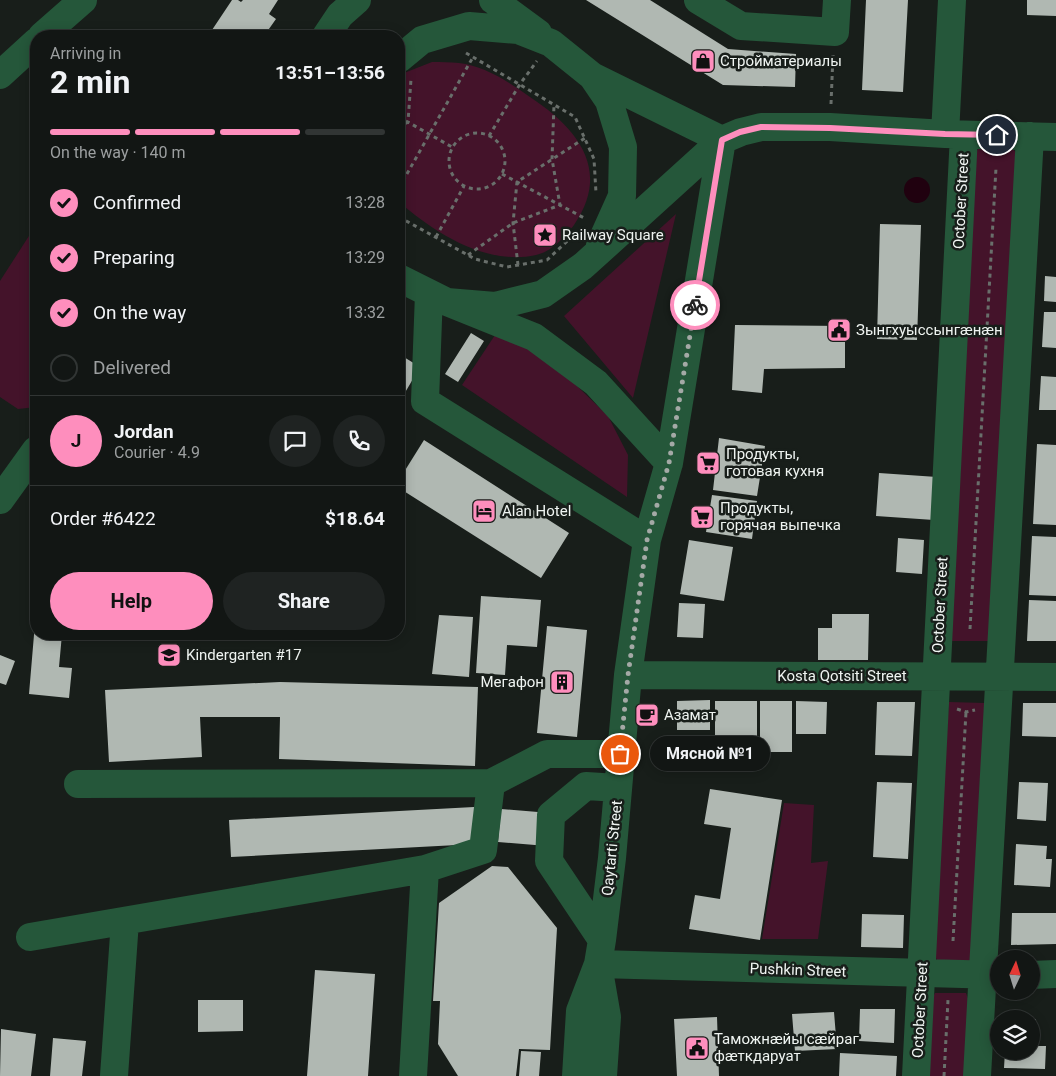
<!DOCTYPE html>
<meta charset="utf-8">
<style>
:root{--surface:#121614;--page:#1f2322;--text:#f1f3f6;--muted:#9c9fa0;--line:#313534;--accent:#fe8ebd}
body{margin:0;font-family:Roboto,sans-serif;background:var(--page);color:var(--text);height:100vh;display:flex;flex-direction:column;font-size:19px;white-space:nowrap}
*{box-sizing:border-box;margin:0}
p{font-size:16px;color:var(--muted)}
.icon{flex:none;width:28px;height:28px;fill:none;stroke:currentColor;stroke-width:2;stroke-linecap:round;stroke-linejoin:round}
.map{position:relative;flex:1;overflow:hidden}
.side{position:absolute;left:30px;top:30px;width:375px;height:610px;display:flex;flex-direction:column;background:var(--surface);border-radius:20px;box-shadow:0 2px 12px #0003,0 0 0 1px var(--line)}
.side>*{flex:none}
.needle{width:32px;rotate:4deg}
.tools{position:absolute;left:990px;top:950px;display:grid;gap:10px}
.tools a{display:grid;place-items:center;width:50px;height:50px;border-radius:50%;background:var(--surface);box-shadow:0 2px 12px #0003,0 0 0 1px var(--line);font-size:25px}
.pin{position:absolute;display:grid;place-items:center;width:42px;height:42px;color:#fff;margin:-21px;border:2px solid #fff;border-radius:50%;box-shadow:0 1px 5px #0007}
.courier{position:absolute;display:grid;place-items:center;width:50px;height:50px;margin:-25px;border:4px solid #fe8ebd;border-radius:50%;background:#fff;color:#222;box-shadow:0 1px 6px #0007}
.bubble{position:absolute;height:35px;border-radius:18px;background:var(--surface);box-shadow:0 2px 12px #0003,0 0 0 1px var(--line);font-size:16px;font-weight:700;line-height:35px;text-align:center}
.headline em{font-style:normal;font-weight:700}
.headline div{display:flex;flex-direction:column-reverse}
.headline{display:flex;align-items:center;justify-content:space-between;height:85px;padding:0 20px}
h1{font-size:32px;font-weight:700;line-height:38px}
.bar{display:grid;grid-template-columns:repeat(4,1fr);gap:8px 5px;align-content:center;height:60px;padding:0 20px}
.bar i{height:6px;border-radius:4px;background:var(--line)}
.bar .on{background:var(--accent)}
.bar p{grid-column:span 4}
.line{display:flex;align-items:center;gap:12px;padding:0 20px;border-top:1px solid var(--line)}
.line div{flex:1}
.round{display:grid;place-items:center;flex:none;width:52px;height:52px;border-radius:26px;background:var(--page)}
ol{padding:0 20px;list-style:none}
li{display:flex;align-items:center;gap:15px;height:55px}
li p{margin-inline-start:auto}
li .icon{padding:5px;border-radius:50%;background:var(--accent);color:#111;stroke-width:4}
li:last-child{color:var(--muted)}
li i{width:28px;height:28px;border:2px solid var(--line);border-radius:50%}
.primary-button{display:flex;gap:10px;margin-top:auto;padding:10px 20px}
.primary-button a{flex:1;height:58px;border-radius:30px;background:var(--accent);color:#111;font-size:20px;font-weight:700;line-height:58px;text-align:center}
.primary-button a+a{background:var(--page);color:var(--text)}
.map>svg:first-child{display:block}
.green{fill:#44132a}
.water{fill:#20010f}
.building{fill:#b0b8b2}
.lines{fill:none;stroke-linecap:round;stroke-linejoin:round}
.path{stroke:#696f6b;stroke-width:3;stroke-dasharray:4 4;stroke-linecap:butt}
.minor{stroke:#25573a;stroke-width:28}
.done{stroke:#a4a9a6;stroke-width:5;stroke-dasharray:0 9}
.route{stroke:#fe8ebd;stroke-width:6}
.labels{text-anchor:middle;stroke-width:5;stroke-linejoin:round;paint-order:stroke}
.poi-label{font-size:15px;fill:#eff4f1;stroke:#181e1a;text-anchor:start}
.street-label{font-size:15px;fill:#eff4f1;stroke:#181e1a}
</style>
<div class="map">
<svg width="1056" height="1076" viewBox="0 0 1056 1076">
<rect width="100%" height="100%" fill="#181e1a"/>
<!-- green -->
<path class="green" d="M432,62C441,62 450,62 459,63C485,66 509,82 530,97C577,128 612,170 574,225C565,237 551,252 536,255C486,266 435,233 399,202V75Z
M979,147L1013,149L1019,156L991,641H950L972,159Z
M676,214L633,398L564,316Z
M36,225V407L18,409L0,397V281Z
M497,332L547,357L608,416L628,455L627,497L462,385Z
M949,702L985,703L974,950L970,962H938L932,950Z
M784,803L814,805L811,863L828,861L818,939H762Z
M935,993H966L971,1007L967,1076H926L930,1003Z"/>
<!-- water -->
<path class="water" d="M904 190a13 13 0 1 1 26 0a13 13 0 1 1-26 0Z"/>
<!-- building -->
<path class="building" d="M232,0H238L241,2L243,0H278L269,14L276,19L264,36H208Z
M586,0H650L728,49L796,54L795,87L723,85Z
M866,0H908L903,92L862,90Z
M1027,0H1056V16L1027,15Z
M880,224L921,225L917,340L877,339Z
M1045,276L1056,277V302L1044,301Z
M1044,312H1056V348L1042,347Z
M735,325L845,326V368L764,369L762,393L732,390Z
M471,333L484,341L458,382L445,374Z
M399,354L420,367L403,396L399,393Z
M1041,376L1056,377V410H1039Z
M719,438L765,446L757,496L713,490Z
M424,440L569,533L541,578L399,488V480Z
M1037,444L1056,445V525L1033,524Z
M879,473L937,477L934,520L876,516Z
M712,495L757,501L752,539L706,532Z
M1032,536L1056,537V596L1029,595Z
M898,538L924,540L922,574L896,572Z
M689,540L733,547L724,601L680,594Z
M481,596L541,600L537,647L507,645L505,675L476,673Z
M1029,600L1056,601V641H1027Z
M679,603L705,604L703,638L677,637Z
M832,614H869L868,660H818V628H832Z
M439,615L473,617L469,677L432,674Z
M35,623H36V634H62L59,667L72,668L69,698L29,694Z
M547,626L587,630L577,737L537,733Z
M0,655L15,661L6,685L0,683Z
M280,682L478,687L475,766L279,759L280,717H200L202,757L109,762L105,690Z
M710,700V730H677V701Z
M715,701H757V736H715Z
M760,701H792V752H760Z
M796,701L827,702L826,734H796Z
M877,702H915L912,756L875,755Z
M1023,703H1056V737L1022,736Z
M877,782L912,783L908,859L873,857Z
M1019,782L1048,783L1046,821L1017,819Z
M710,789L782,800L760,940L689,929L695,895L720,899L731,828L704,824Z
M474,807L476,844L231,857L229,820Z
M501,809L550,813L547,846L498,842Z
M1016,844L1047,846L1046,859H1052L1050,887L1014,885Z
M492,866L508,867L557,928L550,1050L519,1049L516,1076H458L438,1044L440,1001H433L439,903Z
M1012,913H1056V944L1011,945Z
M862,914L904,915L903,948L861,947Z
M315,970L375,974L368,1076H307Z
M198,1000H243V1031L198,1032Z
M860,1009H895L894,1043L859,1041Z
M834,1012L837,1049L795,1051L792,1014Z
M717,1017L719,1076H677L674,1019Z
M1031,1019H1036L1035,1046H1046L1045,1069L1004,1068L1005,1051H1031Z
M1,1029L36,1034L31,1076H0Z
M53,1038L86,1041L82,1076H50Z
M521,1051L541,1052L539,1076H519Z
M840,1053L897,1056L896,1076H839Z"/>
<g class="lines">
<!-- path -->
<path class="path" d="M466,53L575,117L594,159L596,193
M831,104L833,55
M399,117L452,147
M399,128L408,122L411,79
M449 161a28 28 0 1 1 56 0a28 28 0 1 1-56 0Z
M489,136L520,84L537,61
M502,174L586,219
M399,188L473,57
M399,217L475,259L507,267L547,260L577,232
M436,237L464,186
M468,255L513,223L560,205L552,159L554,105
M518,265L513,223L517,182L585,138
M970,629L996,168
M957,709L966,712L975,710
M953,941L966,712
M944,1076L948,1000"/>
<!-- minor -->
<path class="minor" d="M493,0L538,33
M698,0L741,26L835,32L837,0
M42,36L83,0
M326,36L340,15L357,0
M399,59L422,40L469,26L518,30L551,43L592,76L722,140
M0,75L36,42
M592,76L609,101L623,147L622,196L600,245
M945,134L952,0
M399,278L447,302L534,337L596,383L669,463
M429,293L425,401L647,540
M447,302L495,306L543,294L583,266L722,140L741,132L761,127H830L945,134L1056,137
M0,500L36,450
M628,675L1056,677
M78,784L491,783
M30,937L425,869L483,850L491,783L547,754H620
M602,940L549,861L551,815L586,786L618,788
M598,964L999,975
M598,965L607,1017L603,1076
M1031,975L1056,974
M114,1076L125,921
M413,1076L425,869
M576,1076L580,1011L598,964L602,940L612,858L628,675L647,540L669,463L722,140
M916,1076L964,135
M977,1076L1030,136"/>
</g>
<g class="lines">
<!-- done -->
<path class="done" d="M620,754L628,675L647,540L669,463L695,305"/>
<!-- route -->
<path class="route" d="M695,305L722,140L740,132L761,127L830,128L945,134L997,135"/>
</g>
<!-- icons -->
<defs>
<g id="shop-square" transform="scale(1.25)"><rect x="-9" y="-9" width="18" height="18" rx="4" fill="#fe8ebd" stroke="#181e1a"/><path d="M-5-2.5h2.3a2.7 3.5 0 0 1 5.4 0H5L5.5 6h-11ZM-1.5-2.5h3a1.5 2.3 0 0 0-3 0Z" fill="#111"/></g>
<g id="sight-square" transform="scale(1.25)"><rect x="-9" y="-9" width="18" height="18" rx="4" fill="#fe8ebd" stroke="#181e1a"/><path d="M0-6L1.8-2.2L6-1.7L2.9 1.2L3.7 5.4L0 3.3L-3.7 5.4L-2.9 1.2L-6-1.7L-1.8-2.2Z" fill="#111"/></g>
<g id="civic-square" transform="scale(1.25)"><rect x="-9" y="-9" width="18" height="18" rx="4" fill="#fe8ebd" stroke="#181e1a"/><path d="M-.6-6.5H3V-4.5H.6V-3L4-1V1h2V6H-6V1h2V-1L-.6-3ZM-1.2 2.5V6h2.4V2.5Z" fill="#111"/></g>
<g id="supermarket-square" transform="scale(1.25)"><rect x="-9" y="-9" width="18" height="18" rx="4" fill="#fe8ebd" stroke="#181e1a"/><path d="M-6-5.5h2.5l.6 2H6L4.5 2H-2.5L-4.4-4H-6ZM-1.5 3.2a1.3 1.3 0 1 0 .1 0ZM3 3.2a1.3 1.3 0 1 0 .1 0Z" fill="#111"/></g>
<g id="hotel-square" transform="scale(1.25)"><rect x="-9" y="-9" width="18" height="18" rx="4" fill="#fe8ebd" stroke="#181e1a"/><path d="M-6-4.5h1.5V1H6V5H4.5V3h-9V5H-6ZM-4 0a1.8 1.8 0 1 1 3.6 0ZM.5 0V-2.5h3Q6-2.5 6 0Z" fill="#111"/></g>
<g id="school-square" transform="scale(1.25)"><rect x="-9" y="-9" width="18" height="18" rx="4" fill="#fe8ebd" stroke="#181e1a"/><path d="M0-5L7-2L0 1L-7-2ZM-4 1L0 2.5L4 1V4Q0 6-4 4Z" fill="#111"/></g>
<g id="building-square" transform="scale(1.25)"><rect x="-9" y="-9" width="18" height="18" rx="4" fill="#fe8ebd" stroke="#181e1a"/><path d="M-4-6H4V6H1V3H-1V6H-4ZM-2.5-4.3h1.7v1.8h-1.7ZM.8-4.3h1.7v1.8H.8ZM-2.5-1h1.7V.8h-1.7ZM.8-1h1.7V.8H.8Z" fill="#111"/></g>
<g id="cafe-square" transform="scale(1.25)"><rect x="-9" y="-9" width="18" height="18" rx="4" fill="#fe8ebd" stroke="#181e1a"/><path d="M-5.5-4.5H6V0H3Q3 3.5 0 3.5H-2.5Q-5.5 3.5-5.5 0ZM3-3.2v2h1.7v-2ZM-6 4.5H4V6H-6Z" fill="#111"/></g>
</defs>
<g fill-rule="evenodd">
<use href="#shop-square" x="703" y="61"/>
<use href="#sight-square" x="545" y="235"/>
<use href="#civic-square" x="839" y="330"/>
<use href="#supermarket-square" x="708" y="463"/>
<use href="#hotel-square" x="484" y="511"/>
<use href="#supermarket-square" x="702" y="517"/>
<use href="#school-square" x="169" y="655"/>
<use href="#building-square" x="562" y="682"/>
<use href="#cafe-square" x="647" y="715"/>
<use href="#civic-square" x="697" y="1048"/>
</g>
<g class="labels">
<!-- poi labels -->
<g class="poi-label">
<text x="720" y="66">Стройматериалы</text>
<text x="562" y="240">Railway Square</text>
<text x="856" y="335">Зынгхуыссынгæнæн</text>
<text x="726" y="459">Продукты,<tspan x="726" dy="17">готовая кухня</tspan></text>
<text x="720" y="513">Продукты,<tspan x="720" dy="17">горячая выпечка</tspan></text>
<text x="502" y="516">Alan Hotel</text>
<text x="186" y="660">Kindergarten #17</text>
<text x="544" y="687" text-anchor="end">Мегафон</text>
<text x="664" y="720">Азамат</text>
<text x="714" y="1044">Таможнæйы сæйраг<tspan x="714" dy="17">фæткдаруат</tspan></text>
</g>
<!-- street labels -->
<g class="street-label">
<text transform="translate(961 201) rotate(-87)" y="5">October Street</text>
<text transform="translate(940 605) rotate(-87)" y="5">October Street</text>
<text x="842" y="681">Kosta Qotsiti Street</text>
<text transform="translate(612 848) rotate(-84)" y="5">Qaytarti Street</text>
<text transform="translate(798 970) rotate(2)" y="5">Pushkin Street</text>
<text transform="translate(920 1010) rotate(-87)" y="5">October Street</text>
</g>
</g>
</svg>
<div class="tools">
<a><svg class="needle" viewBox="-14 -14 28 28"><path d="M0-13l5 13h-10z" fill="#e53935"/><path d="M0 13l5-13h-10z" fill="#9c9fa0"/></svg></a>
<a><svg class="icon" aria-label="layers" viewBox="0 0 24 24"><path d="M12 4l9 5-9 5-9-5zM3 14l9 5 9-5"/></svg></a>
</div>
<div class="pin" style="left:620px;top:754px;background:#ea580c"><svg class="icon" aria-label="bag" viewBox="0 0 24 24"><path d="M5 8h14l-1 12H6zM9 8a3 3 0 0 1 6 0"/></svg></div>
<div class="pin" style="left:997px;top:135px;background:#1f2937"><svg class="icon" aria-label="home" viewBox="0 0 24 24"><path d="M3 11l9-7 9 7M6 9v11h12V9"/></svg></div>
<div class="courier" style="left:695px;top:305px"><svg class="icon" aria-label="bike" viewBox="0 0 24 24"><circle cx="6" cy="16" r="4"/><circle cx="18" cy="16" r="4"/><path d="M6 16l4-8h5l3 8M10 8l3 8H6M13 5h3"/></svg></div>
<div class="bubble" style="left:650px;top:736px;width:120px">Мясной №1</div>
<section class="side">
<div class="headline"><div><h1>2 min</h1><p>Arriving in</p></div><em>13:51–13:56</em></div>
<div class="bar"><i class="on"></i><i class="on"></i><i class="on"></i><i></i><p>On the way · 140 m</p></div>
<ol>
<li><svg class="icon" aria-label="check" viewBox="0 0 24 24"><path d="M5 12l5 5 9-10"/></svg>Confirmed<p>13:28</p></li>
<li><svg class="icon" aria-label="check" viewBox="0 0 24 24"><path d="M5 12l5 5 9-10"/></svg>Preparing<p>13:29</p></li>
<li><svg class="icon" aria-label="check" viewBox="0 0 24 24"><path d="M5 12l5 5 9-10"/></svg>On the way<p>13:32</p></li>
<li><i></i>Delivered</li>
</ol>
<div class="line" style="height:90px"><b class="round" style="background:var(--accent);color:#111">J</b><div><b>Jordan</b><p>Courier · 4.9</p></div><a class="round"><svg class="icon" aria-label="chat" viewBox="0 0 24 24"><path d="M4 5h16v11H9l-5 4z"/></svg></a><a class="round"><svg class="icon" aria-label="phone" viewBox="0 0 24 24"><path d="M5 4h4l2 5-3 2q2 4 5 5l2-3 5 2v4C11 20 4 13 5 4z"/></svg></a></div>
<div class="line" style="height:65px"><div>Order #6422</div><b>$18.64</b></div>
<div class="primary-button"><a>Help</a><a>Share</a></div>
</section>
</div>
